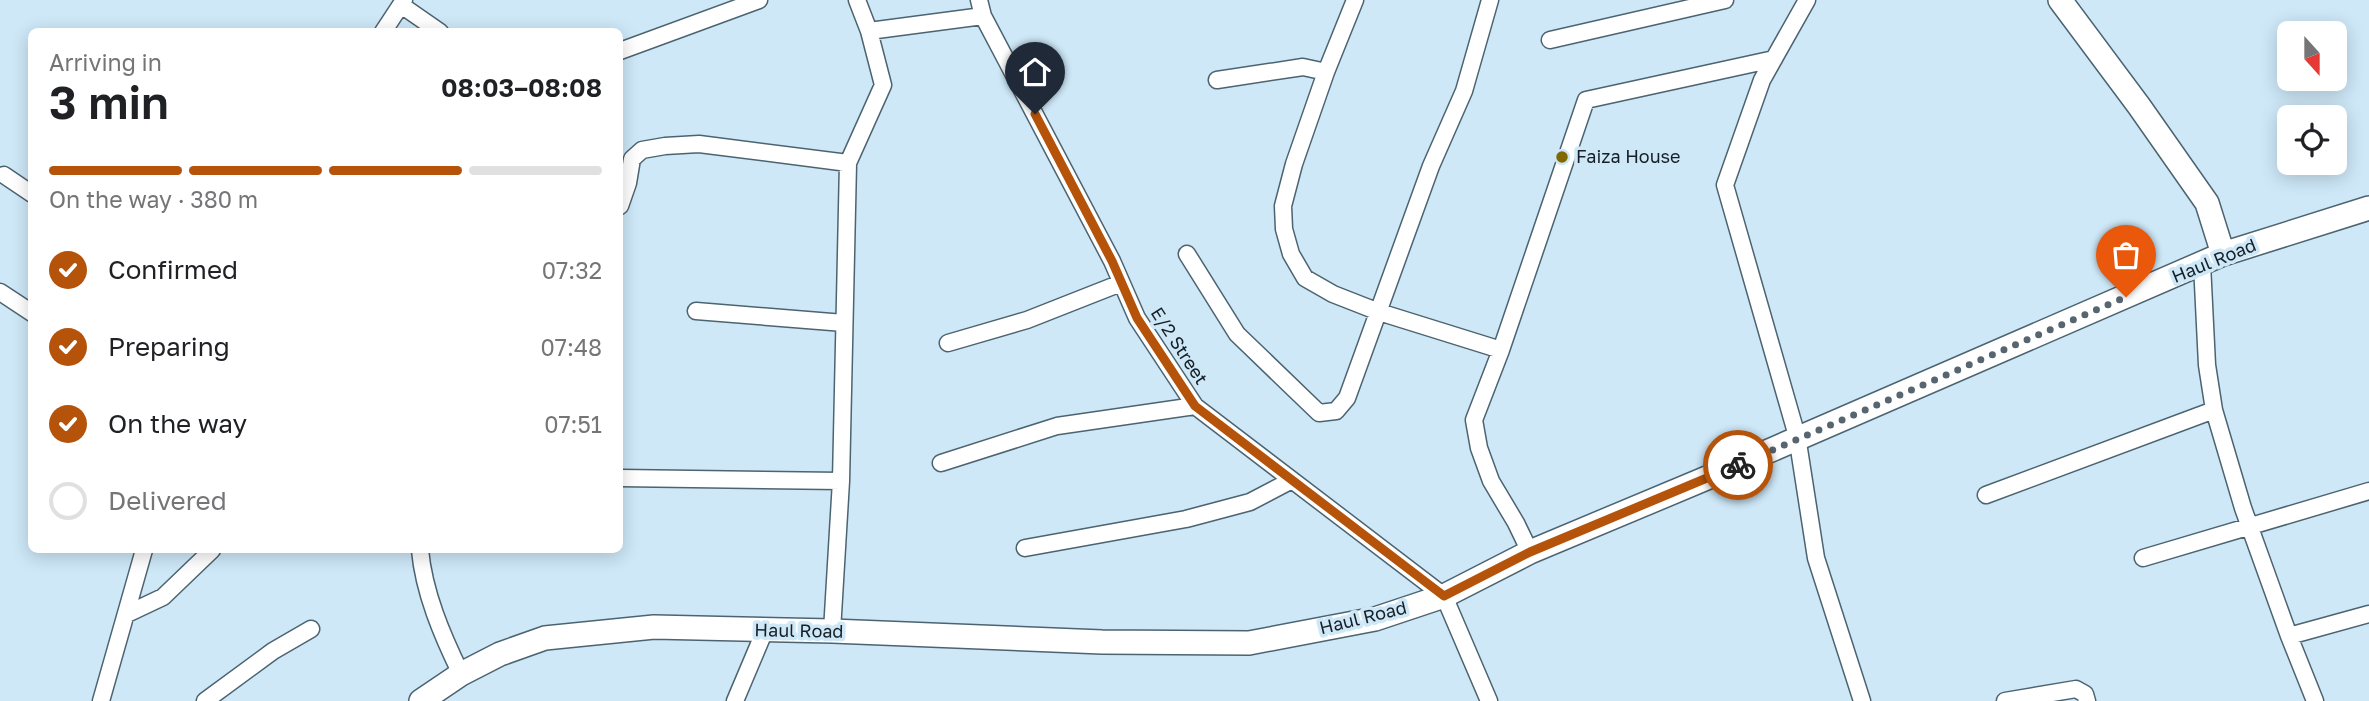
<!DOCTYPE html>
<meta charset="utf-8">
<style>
:root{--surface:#fff;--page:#f6f6f6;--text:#202124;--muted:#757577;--line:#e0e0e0;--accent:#b45309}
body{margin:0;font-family:"Golos Text",sans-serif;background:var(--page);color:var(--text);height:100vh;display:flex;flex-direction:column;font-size:26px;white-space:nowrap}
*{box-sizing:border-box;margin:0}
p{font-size:23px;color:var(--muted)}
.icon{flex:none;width:38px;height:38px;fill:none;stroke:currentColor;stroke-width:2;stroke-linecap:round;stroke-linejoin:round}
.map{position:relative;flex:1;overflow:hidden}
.details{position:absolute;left:28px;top:28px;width:595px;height:525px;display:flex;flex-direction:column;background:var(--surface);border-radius:10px;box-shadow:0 4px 18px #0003}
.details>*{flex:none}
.needle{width:46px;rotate:159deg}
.tools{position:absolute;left:2277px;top:21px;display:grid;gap:14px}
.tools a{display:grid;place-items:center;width:70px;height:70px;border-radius:10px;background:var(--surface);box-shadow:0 4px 18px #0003;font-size:35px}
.pin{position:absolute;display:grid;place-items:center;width:60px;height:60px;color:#fff;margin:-72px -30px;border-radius:50% 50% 50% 0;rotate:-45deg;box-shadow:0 0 7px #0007}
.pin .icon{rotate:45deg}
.courier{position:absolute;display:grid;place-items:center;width:70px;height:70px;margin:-35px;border:5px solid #b45309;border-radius:50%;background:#fff;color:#222;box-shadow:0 2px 9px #0007}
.overview em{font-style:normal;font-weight:600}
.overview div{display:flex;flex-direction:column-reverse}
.overview{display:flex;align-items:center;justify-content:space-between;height:119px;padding:0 21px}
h1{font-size:46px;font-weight:600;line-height:52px}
.bar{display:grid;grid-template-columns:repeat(4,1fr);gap:10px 7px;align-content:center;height:84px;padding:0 21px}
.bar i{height:9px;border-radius:5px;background:var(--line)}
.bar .current{background:var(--accent)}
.bar p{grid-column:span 4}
ol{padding:0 21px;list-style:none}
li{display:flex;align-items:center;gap:21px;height:77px}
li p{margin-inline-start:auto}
li .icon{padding:7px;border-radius:50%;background:var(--accent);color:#fff;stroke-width:4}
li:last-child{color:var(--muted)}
li i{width:38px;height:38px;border:4px solid var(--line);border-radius:50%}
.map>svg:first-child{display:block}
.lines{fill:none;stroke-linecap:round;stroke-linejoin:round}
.street-casing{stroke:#4c6370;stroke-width:19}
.secondary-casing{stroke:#4c6370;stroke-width:26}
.street{stroke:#fff;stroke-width:16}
.secondary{stroke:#fff;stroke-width:23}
.done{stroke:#56656f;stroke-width:7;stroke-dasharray:0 12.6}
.route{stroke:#b45309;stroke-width:9}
.poi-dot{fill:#826800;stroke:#cee8f8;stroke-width:2.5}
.labels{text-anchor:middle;stroke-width:7;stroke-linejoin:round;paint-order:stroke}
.poi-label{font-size:18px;fill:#161f25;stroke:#cee8f8;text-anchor:start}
.street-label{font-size:18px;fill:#161f25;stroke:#cee8f8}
</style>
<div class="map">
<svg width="2369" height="701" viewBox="0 0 2369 701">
<rect width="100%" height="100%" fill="#cee8f8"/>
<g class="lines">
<!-- street casing -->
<g class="street-casing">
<path id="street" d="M979,0L983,16L1112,261L1137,318L1195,406L1444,596L1489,701
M1355,0L1326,72L1294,164L1283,206L1284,229L1291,254L1305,278L1333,294L1379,312L1501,350
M1807,0L1762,80L1725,185L1797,436L1816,558L1862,701
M401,5L440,32
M869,31L983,16
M383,32L404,0
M1550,40L1725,0
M620,51L759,0
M1217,80L1303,67L1326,72
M4,175L32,194
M620,206L628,183L632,159L642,150L665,146L699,144L848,163
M1187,254L1237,334L1319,413L1336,411L1347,398L1431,166L1464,91L1490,0
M2202,264L2207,365L2214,410L2243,508L2289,636L2315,701
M0,292L32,313
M696,311L844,323
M948,343L1027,320L1121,283
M941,463L1057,426L1195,406
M620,478L841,481
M1986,495L2214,410
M1025,548L1186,519L1250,502L1292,480
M420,550C424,593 442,635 461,674
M1530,552L1516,523L1491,481L1479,448L1474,420L1501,350L1586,100L1774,59
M2143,558L2369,491
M127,614L163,597L212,550
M832,631L841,481L848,163L883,85L869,31L857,0
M2289,636L2369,614
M101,701L144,550
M205,701L273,651L311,629
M735,701L765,630
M2005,701L2076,689L2085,694L2087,701"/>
</g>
<!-- secondary casing -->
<g class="secondary-casing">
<path id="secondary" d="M2060,0L2139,106L2207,203L2223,254
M421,701L461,674L500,654L545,638L654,627L832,631L1102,642L1249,643L1375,619L1444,596L1530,552L1702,480L2223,254L2369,208"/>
</g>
<!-- street -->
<use href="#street" class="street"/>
<!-- secondary -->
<use href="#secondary" class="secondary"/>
</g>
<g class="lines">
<!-- done -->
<path class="done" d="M1738,465L2126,297"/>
<!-- route -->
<path class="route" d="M1035,114L1112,261L1137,318L1195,406L1444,596L1530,552L1738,465"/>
</g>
<!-- markers -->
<circle class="poi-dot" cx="1562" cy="157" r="7"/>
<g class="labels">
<!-- poi labels -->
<g class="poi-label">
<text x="1576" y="163">Faiza House</text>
</g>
<!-- street labels -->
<g class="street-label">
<text transform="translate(2214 261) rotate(-22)" y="6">Haul Road</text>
<text transform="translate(1179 346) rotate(57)" y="6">E/2 Street</text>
<text transform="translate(1363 618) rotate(-14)" y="6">Haul Road</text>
<text transform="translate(799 631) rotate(1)" y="6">Haul Road</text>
</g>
</g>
</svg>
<div class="tools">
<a><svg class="needle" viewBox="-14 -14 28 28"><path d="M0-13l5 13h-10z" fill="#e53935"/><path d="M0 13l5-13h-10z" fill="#757577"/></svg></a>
<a><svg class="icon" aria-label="locate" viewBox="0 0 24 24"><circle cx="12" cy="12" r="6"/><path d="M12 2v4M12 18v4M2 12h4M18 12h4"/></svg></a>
</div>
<div class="pin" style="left:2126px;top:297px;background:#ea580c"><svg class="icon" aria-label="bag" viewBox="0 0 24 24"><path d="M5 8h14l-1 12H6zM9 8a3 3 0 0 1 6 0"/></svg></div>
<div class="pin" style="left:1035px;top:114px;background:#1f2937"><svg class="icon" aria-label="home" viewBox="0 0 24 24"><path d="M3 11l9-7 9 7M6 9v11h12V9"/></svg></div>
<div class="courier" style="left:1738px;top:465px"><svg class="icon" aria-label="bike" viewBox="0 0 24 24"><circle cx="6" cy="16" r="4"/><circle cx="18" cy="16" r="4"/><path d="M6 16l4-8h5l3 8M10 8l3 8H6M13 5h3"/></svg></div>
<section class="details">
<div class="overview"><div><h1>3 min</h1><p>Arriving in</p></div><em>08:03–08:08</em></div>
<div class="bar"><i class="current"></i><i class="current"></i><i class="current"></i><i></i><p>On the way · 380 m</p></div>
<ol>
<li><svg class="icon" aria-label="check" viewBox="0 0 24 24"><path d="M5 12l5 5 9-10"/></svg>Confirmed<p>07:32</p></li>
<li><svg class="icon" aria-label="check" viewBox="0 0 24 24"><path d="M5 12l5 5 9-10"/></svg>Preparing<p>07:48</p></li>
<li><svg class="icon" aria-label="check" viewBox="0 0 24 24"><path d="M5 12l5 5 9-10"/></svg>On the way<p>07:51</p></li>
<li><i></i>Delivered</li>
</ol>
</section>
</div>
